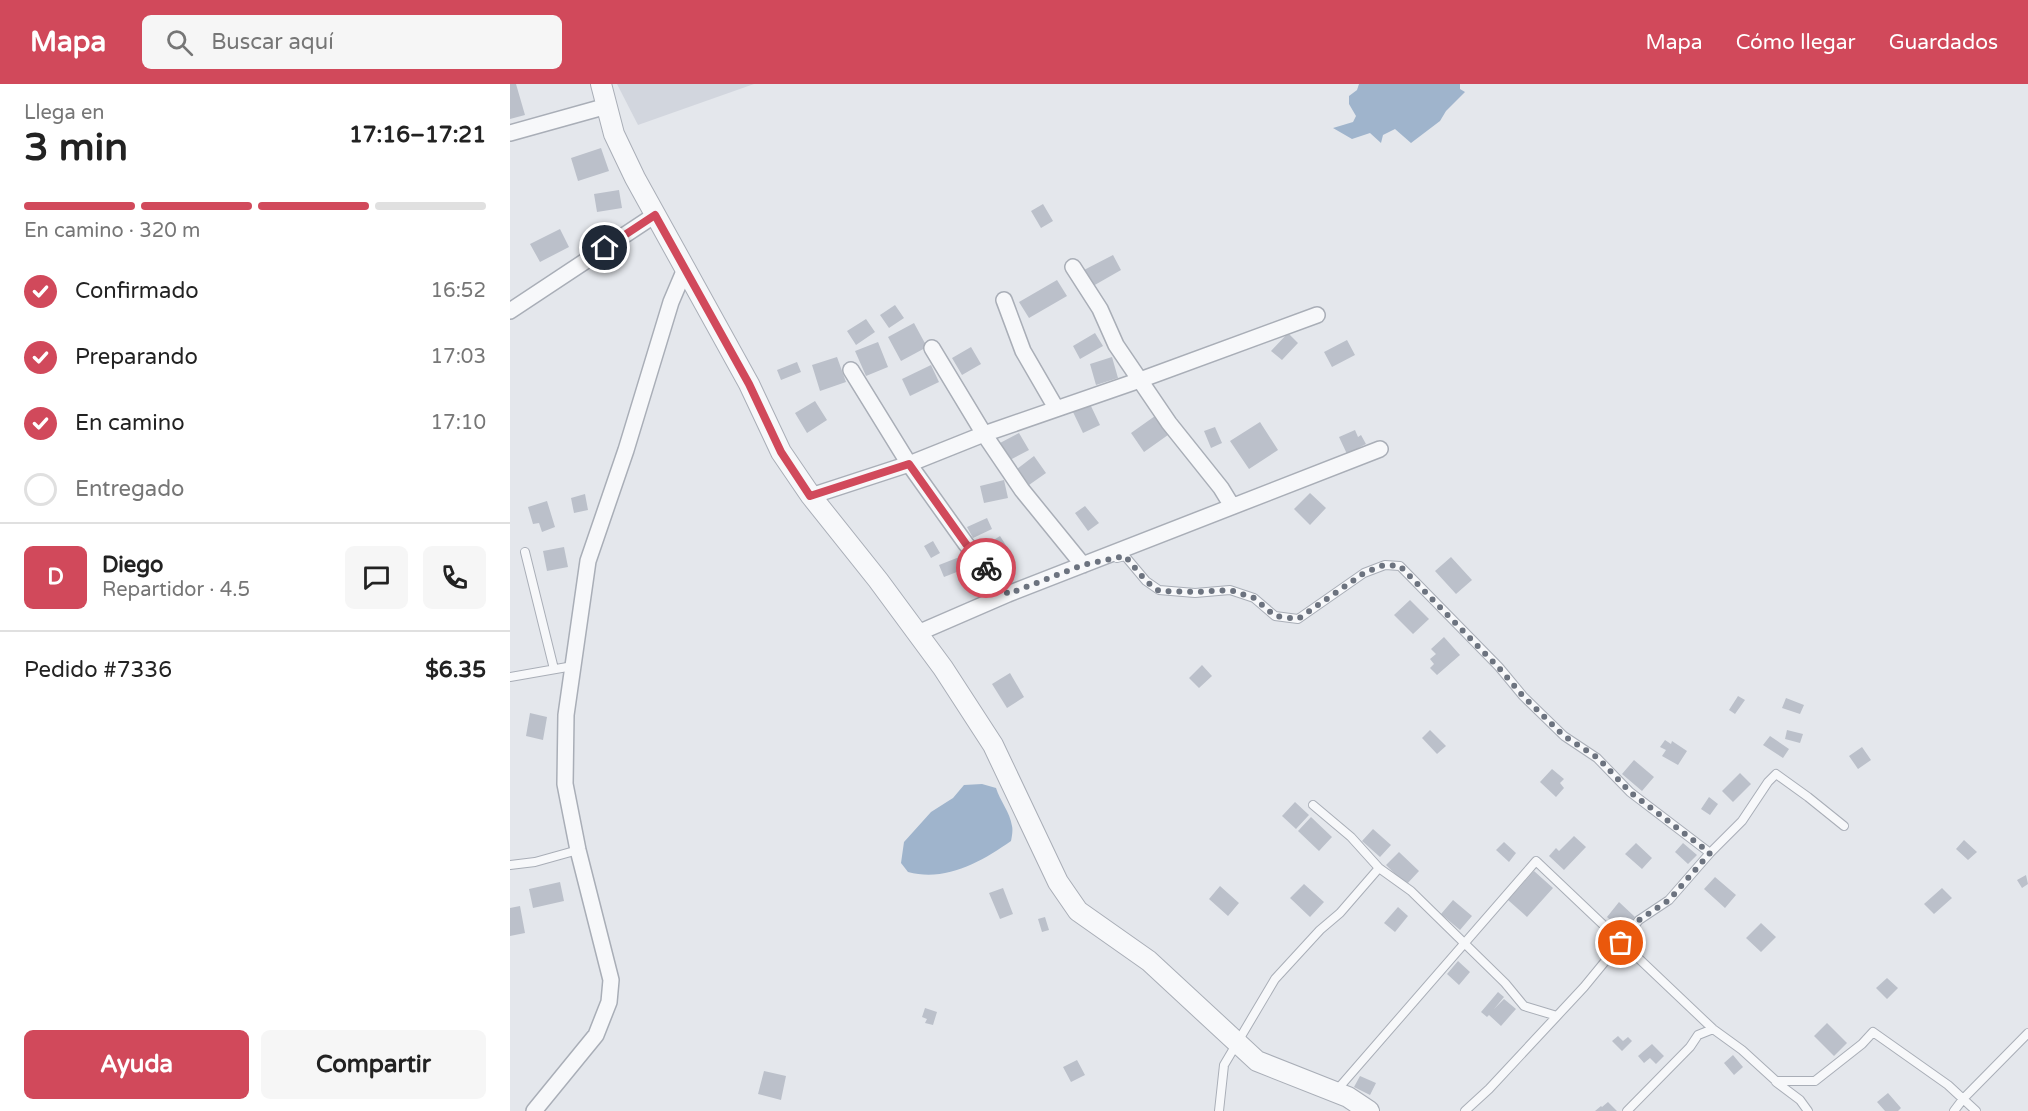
<!DOCTYPE html>
<html lang="es">
<meta charset="utf-8">
<style>
:root{--surface:#fff;--page:#f6f6f6;--text:#222;--muted:#767676;--line:#e0e0e0;--accent:#d1495b}
body{margin:0;font-family:"Varela Round",sans-serif;background:var(--page);color:var(--text);height:100vh;display:flex;flex-direction:column;font-size:22px;white-space:nowrap}
*{box-sizing:border-box;margin:0}
p{font-size:20px;color:var(--muted)}
.icon{flex:none;width:33px;height:33px;fill:none;stroke:currentColor;stroke-width:2;stroke-linecap:round;stroke-linejoin:round}
.map{position:relative;flex:1;overflow:hidden}
.side{display:flex;flex-direction:column;background:var(--surface);width:510px}
.side>*{flex:none}
.pin{position:absolute;display:grid;place-items:center;width:51px;height:51px;color:#fff;margin:-26px;border:3px solid #fff;border-radius:50%;box-shadow:0 2px 6px #0007}
.courier{position:absolute;display:grid;place-items:center;width:60px;height:60px;margin:-30px;border:4px solid #d1495b;border-radius:50%;background:#fff;color:#222;box-shadow:0 2px 8px #0007}
.head em{font-style:normal;font-weight:700}
.head div{display:flex;flex-direction:column-reverse}
.head{display:flex;align-items:center;justify-content:space-between;height:102px;padding:0 24px}
h1{font-size:39px;font-weight:700;line-height:45px}
.bar{display:grid;grid-template-columns:repeat(4,1fr);gap:9px 6px;align-content:center;height:72px;padding:0 24px}
.bar i{height:8px;border-radius:4px;background:var(--line)}
.bar .on{background:var(--accent)}
.bar p{grid-column:span 4}
.line{display:flex;align-items:center;gap:15px;padding:0 24px;border-top:2px solid var(--line)}
.line div{flex:1}
.round{display:grid;place-items:center;flex:none;width:63px;height:63px;border-radius:9px;background:var(--page)}
ol{padding:0 24px;list-style:none}
li{display:flex;align-items:center;gap:18px;height:66px}
li p{margin-inline-start:auto}
li .icon{padding:6px;border-radius:50%;background:var(--accent);color:#fff;stroke-width:4}
li:last-child{color:var(--muted)}
li i{width:33px;height:33px;border:3px solid var(--line);border-radius:50%}
.action{display:flex;gap:12px;margin-top:auto;padding:12px 24px}
.action a{flex:1;height:69px;border-radius:9px;background:var(--accent);color:#fff;font-size:24px;font-weight:700;line-height:69px;text-align:center}
.action a+a{background:var(--page);color:var(--text)}
header{display:flex;align-items:center;gap:36px;box-sizing:border-box;height:84px;padding:0 30px;background:var(--accent);color:#fff}
header strong{font-size:28px}
nav{display:flex;gap:33px;margin-inline-start:auto;font-size:21px}
.search{width:420px;height:54px;background:var(--page);display:flex;align-items:center;gap:15px;box-sizing:border-box;padding:0 21px;border-radius:9px;color:var(--muted);font-size:22px}
main{display:flex;flex:1;min-height:0}
.map>svg:first-child{display:block}
.built{fill:#d2d6de}
.water{fill:#9fb4cc}
.building{fill:#bbc0ca}
.lines{fill:none;stroke-linecap:round;stroke-linejoin:round}
.service-casing{stroke:#a9aeb7;stroke-width:10}
.minor-casing{stroke:#a9aeb7;stroke-width:18}
.tertiary-casing{stroke:#a9aeb7;stroke-width:22}
.service{stroke:#f7f8fa;stroke-width:8}
.minor{stroke:#f7f8fa;stroke-width:15}
.tertiary{stroke:#f7f8fa;stroke-width:20}
.done{stroke:#6c737f;stroke-width:6;stroke-dasharray:0 10.8}
.route{stroke:#d1495b;stroke-width:8}
</style>
<header>
<strong>Mapa</strong>
<div class="search"><svg class="icon" aria-label="search" viewBox="0 0 24 24"><circle cx="10" cy="10" r="6"/><path d="M15 15l6 6"/></svg>Buscar aquí</div>
<nav><a>Mapa</a><a>Cómo llegar</a><a>Guardados</a></nav>
</header>
<main>
<section class="side">
<div class="head"><div><h1>3 min</h1><p>Llega en</p></div><em>17:16–17:21</em></div>
<div class="bar"><i class="on"></i><i class="on"></i><i class="on"></i><i></i><p>En camino · 320 m</p></div>
<ol>
<li><svg class="icon" aria-label="check" viewBox="0 0 24 24"><path d="M5 12l5 5 9-10"/></svg>Confirmado<p>16:52</p></li>
<li><svg class="icon" aria-label="check" viewBox="0 0 24 24"><path d="M5 12l5 5 9-10"/></svg>Preparando<p>17:03</p></li>
<li><svg class="icon" aria-label="check" viewBox="0 0 24 24"><path d="M5 12l5 5 9-10"/></svg>En camino<p>17:10</p></li>
<li><i></i>Entregado</li>
</ol>
<div class="line" style="height:108px"><b class="round" style="background:var(--accent);color:#fff">D</b><div><b>Diego</b><p>Repartidor · 4.5</p></div><a class="round"><svg class="icon" aria-label="chat" viewBox="0 0 24 24"><path d="M4 5h16v11H9l-5 4z"/></svg></a><a class="round"><svg class="icon" aria-label="phone" viewBox="0 0 24 24"><path d="M5 4h4l2 5-3 2q2 4 5 5l2-3 5 2v4C11 20 4 13 5 4z"/></svg></a></div>
<div class="line" style="height:78px"><div>Pedido #7336</div><b>$6.35</b></div>
<div class="action"><a>Ayuda</a><a>Compartir</a></div>
</section>
<div class="map">
<svg width="1518" height="1027" viewBox="0 0 1518 1027">
<rect width="100%" height="100%" fill="#e4e7ec"/>
<!-- built -->
<path class="built" d="M107,0H244L128,41Z"/>
<!-- water -->
<path class="water" d="M849,0H950V5L955,8L936,27L930,37L901,59L885,45L873,51L871,59L860,49L842,55L823,44L843,38L846,32L839,20V12L847,6Z
M472,700L486,704C490,717 500,728 502,742C503,746 502,752 501,757C471,778 436,798 398,788L391,779L394,758L421,728L443,714L454,701Z"/>
<!-- building -->
<path class="building" d="M0,0H6L15,31L0,35Z
M91,64L99,87L68,97L61,74Z
M109,106L112,124L87,128L84,110Z
M533,120L543,137L531,144L521,127Z
M50,145L59,163L30,178L20,160Z
M603,171L611,186L583,202L574,186Z
M547,196L557,212L519,234L509,218Z
M385,221L394,234L379,244L370,231Z
M356,235L365,248L346,261L337,247Z
M404,239L417,263L391,277L378,253Z
M585,249L593,262L570,275L563,262Z
M778,249L788,259L772,276L761,267Z
M837,256L845,271L822,283L814,268Z
M368,258L378,283L356,292L345,267Z
M461,263L471,280L452,291L442,274Z
M327,273L336,298L310,307L302,281Z
M602,273L608,294L586,301L580,280Z
M287,278L291,288L271,296L267,286Z
M421,281L429,298L400,312L392,295Z
M305,317L317,336L297,349L285,329Z
M580,320L590,341L573,349L563,328Z
M645,332L658,351L634,368L621,349Z
M750,338L768,366L739,385L720,357Z
M705,343L712,359L701,364L694,347Z
M845,346L848,353L851,351L856,360L837,370L829,353Z
M509,349L519,366L500,376L490,359Z
M524,372L536,389L519,401L507,385Z
M494,396L498,414L474,419L470,402Z
M800,409L816,424L800,441L784,425Z
M75,410L78,426L64,429L61,414Z
M37,417L45,443L32,448L29,439L23,440L18,423Z
M575,422L589,439L578,447L565,429Z
M477,434L482,445L463,454L457,443Z
M490,452L499,466L481,478L471,464Z
M423,457L430,469L421,474L414,462Z
M54,463L58,483L37,487L33,467Z
M452,472L457,484L434,493L429,481Z
M941,473L962,496L946,510L925,487Z
M900,516L919,535L903,550L884,531Z
M934,553L950,571L927,591L920,584L924,580L920,575L926,570L921,565Z
M692,581L702,592L689,604L679,594Z
M500,589L514,613L497,624L482,600Z
M1228,612L1235,616L1225,630L1219,626Z
M1276,614L1294,621L1290,630L1272,624Z
M20,629L37,633L33,656L16,652Z
M920,646L936,662L927,670L912,654Z
M1277,646L1293,650L1290,659L1275,655Z
M1260,652L1279,665L1273,674L1253,661Z
M1155,656L1161,660L1162,657L1177,667L1168,681L1152,672L1156,666L1150,663Z
M1352,663L1361,676L1348,685L1339,672Z
M1124,676L1144,693L1132,707L1112,690Z
M1042,685L1054,695L1050,699L1054,704L1046,713L1030,698Z
M1230,689L1241,700L1223,718L1212,707Z
M1199,713L1208,720L1200,731L1191,725Z
M785,718L799,731L786,745L772,732Z
M801,733L822,753L809,767L788,747Z
M863,745L881,761L870,773L852,757Z
M1064,752L1076,763L1054,786L1039,772L1046,764L1049,767Z
M1454,756L1467,768L1458,776L1446,765Z
M994,758L1006,769L999,778L986,766Z
M1126,759L1142,774L1132,785L1115,770Z
M1173,759L1187,771L1178,780L1165,768Z
M889,768L909,787L896,801L876,781Z
M1024,787L1043,804L1017,833L998,816Z
M1516,791L1518,800L1512,804L1507,796Z
M1205,793L1226,811L1215,824L1194,805Z
M50,798L54,817L23,824L19,805Z
M794,800L814,818L800,833L780,814Z
M710,802L729,819L718,832L699,815Z
M493,804L503,830L490,835L479,809Z
M1432,804L1442,814L1424,830L1414,820Z
M943,816L962,832L950,846L931,830Z
M1109,818L1125,833L1113,847L1097,833Z
M10,822L15,849L0,852V824Z
M888,823L898,832L885,848L874,839Z
M535,833L539,846L532,848L528,835Z
M1251,839L1266,853L1251,868L1236,854Z
M948,877L960,888L949,901L937,890Z
M1377,894L1388,904L1377,915L1366,904Z
M988,908L994,913L984,925L994,915L1006,925L991,942L979,931L977,933L971,928Z
M415,924L427,928L423,941L415,939L417,935L412,933Z
M1317,939L1337,959L1324,972L1304,952Z
M1108,952L1113,957L1118,953L1122,957L1112,967L1102,957Z
M1142,960L1154,972L1146,980L1140,974L1134,979L1128,972Z
M1223,971L1233,983L1224,991L1214,979Z
M567,976L575,991L561,998L553,983Z
M254,987L276,992L271,1016L248,1010Z
M850,992L866,999L860,1011L844,1003Z
M1378,1009L1391,1024L1388,1027H1375L1367,1018Z
M1098,1018L1107,1027H1085L1091,1022L1092,1023Z"/>
<g class="lines">
<!-- service casing -->
<g class="service-casing">
<path id="service" d="M15,468L44,585
M607,474L615,472L636,497L649,506L685,509L720,506L744,514L765,532L788,535L854,489L875,481L890,482L989,583L1013,612L1054,652L1087,674L1120,708L1200,769L1232,737L1258,698L1266,690L1298,713L1334,742
M0,593L63,582
M803,721L841,753L869,784L901,807L995,899L1014,922L1047,932L1074,903L1129,836L1159,816L1200,769
M0,781L25,778L68,766
M1266,998L1290,1016L1298,1027
M826,1007L1026,777L1203,945L1232,966L1266,997H1305L1352,960L1363,948L1438,1001L1466,1027
M709,1027L714,981L765,895L810,846L830,829L869,784
M955,1027L979,1005L1047,932
M1117,1027L1180,963L1188,951L1203,945
M1444,1027L1453,1015L1518,949"/>
</g>
<!-- minor casing -->
<g class="minor-casing">
<path id="minor" d="M0,49L97,22
M563,183L590,225L606,261L659,339L711,404L722,422
M494,216L513,267L546,324
M0,227L145,131
M422,264L474,350L512,406L573,481
M341,286L399,380L456,460L498,510L870,365
M301,412L399,380L474,350L630,296L807,231
M408,549L498,510
M24,1027L86,951L99,918L101,896L68,766L55,700L56,631L78,477L116,366L161,218L175,185"/>
</g>
<!-- tertiary casing -->
<g class="tertiary-casing">
<path id="tertiary" d="M91,0L104,50L125,94L239,300L271,368L301,412L368,496L433,584L483,661L548,798L568,827L639,877L747,977L838,1013L859,1027"/>
</g>
<!-- service -->
<use href="#service" class="service"/>
<!-- minor -->
<use href="#minor" class="minor"/>
<!-- tertiary -->
<use href="#tertiary" class="tertiary"/>
</g>
<g class="lines">
<!-- done -->
<path class="done" d="M476,484L498,510L573,481L615,472L636,497L649,507L685,508L720,506L744,514L765,532L788,535L854,489L874,481L890,482L989,584L1013,612L1054,652L1088,674L1120,708L1200,769L1159,816L1129,836L1111,859"/>
<!-- route -->
<path class="route" d="M95,164L145,131L239,300L271,368L300,412L399,380L456,460L476,484"/>
</g>
</svg>
<div class="pin" style="left:1111px;top:859px;background:#ea580c"><svg class="icon" aria-label="bag" viewBox="0 0 24 24"><path d="M5 8h14l-1 12H6zM9 8a3 3 0 0 1 6 0"/></svg></div>
<div class="pin" style="left:95px;top:164px;background:#1f2937"><svg class="icon" aria-label="home" viewBox="0 0 24 24"><path d="M3 11l9-7 9 7M6 9v11h12V9"/></svg></div>
<div class="courier" style="left:476px;top:484px"><svg class="icon" aria-label="bike" viewBox="0 0 24 24"><circle cx="6" cy="16" r="4"/><circle cx="18" cy="16" r="4"/><path d="M6 16l4-8h5l3 8M10 8l3 8H6M13 5h3"/></svg></div>
</div>
</main>
